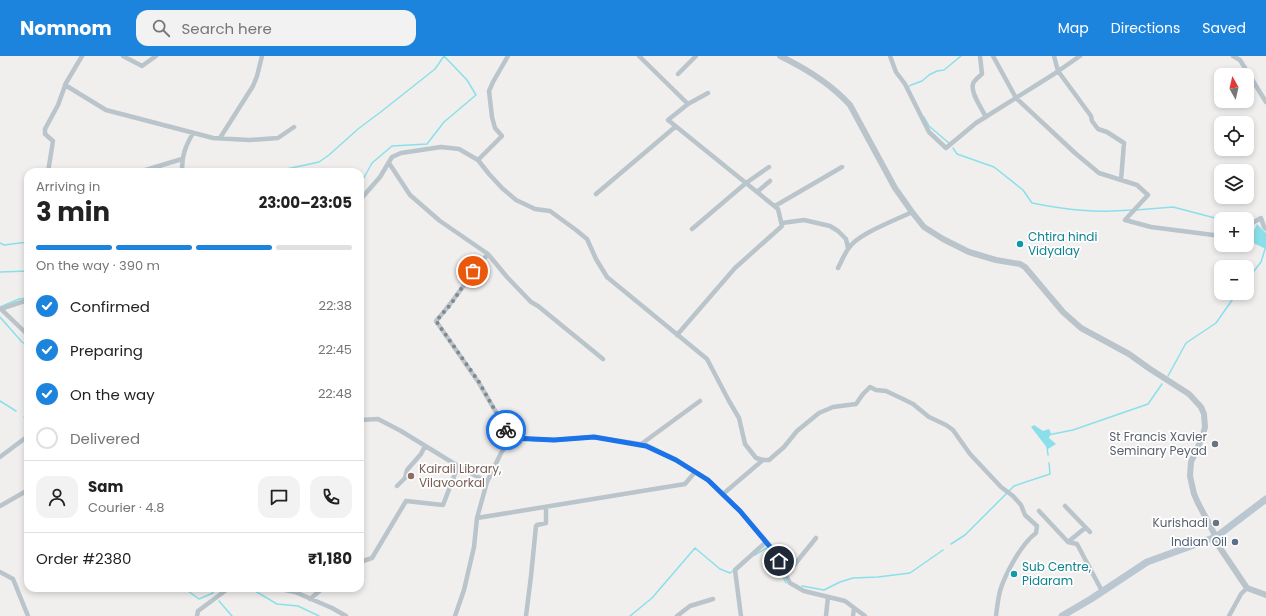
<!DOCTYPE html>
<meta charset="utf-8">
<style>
:root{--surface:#fff;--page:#f2f2f2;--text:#222;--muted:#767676;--line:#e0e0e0;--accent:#1c84dc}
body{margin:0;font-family:Poppins,sans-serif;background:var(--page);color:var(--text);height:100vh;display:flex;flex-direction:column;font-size:15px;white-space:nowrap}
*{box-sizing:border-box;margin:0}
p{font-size:13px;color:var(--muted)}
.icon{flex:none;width:22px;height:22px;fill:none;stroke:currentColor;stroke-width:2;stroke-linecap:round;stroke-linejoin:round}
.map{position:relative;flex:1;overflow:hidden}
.drawer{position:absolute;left:24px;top:112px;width:340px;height:424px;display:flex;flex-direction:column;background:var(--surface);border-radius:12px;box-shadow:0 2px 6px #0003}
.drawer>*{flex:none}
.needle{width:26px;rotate:352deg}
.buttons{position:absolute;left:1214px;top:12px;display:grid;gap:8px}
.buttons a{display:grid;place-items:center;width:40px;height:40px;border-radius:8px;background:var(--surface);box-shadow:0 2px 6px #0003;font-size:20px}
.pin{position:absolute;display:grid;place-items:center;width:34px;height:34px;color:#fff;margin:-17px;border:2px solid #fff;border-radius:50%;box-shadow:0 1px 4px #0007}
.courier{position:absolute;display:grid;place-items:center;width:40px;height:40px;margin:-20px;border:3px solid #1a73e8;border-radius:50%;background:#fff;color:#222;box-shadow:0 1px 5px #0007}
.summary em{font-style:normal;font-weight:700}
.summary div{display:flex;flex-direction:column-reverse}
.summary{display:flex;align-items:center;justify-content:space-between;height:68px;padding:0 12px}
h1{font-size:26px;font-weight:700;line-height:30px}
.bar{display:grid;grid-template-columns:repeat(4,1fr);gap:6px 4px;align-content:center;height:48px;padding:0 12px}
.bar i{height:5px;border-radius:3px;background:var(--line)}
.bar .active{background:var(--accent)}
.bar p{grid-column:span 4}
.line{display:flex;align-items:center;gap:10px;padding:0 12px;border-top:1px solid var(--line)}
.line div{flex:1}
.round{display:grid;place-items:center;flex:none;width:42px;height:42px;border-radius:12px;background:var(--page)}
ol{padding:0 12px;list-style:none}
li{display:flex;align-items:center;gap:12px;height:44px}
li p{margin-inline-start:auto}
li .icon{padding:4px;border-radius:50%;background:var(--accent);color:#fff;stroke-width:4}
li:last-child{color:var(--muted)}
li i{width:22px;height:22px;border:2px solid var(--line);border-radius:50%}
header{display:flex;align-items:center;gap:24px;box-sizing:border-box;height:56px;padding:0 20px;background:var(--accent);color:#fff}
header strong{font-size:19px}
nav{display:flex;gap:22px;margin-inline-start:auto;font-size:14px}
.search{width:280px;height:36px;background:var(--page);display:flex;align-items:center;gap:10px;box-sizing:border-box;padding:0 14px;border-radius:12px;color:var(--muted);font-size:15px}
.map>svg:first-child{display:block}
.water{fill:#8ae0ea}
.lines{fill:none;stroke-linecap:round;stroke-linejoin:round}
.stream{stroke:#8ae0ea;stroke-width:1.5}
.minor{stroke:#b9c4cb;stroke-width:4.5}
.tertiary{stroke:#b9c4cb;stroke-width:6}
.secondary{stroke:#bac7d0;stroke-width:7}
.done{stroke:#82898e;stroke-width:4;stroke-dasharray:0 7.2}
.route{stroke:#1a73e8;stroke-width:5}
.culture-dot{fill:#0f9aa8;stroke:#fff;stroke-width:1.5}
.worship-dot{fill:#6b7280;stroke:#fff;stroke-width:1.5}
.education-dot{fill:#8d6e63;stroke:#fff;stroke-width:1.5}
.service-dot{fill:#5c6f8a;stroke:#fff;stroke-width:1.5}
.labels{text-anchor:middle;stroke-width:3.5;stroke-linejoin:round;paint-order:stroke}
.culture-label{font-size:12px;fill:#0d838f;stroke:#fff;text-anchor:start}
.worship-label{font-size:12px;fill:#5b616d;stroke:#fff;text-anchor:end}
.education-label{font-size:12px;fill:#785e54;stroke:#fff;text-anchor:start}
.service-label{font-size:12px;fill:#4e5e75;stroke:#fff;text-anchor:end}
</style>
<header>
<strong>Nomnom</strong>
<div class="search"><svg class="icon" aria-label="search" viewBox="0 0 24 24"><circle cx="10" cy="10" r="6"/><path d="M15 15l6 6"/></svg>Search here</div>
<nav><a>Map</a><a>Directions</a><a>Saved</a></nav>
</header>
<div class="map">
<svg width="1266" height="560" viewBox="0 0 1266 560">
<rect width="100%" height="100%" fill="#f1eeee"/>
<!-- water -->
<path class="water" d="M1257,168L1266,177V193L1249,185Z
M1034,369L1043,375L1049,373L1051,377L1049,382L1056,388L1048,393L1031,371Z"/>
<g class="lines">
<!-- stream -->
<path class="stream" d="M908,31L911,29L922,25L929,19L937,15L944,14L961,0
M924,61L929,70L950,88
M953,92L957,98L994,111L1023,134L1032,147C1067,154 1096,157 1132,154
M273,116L319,106L329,99L358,73L382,55L435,13L444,0
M360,129L372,107L392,90L427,88L444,66L476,39L467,24L444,0
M1136,154L1173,151L1215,162L1221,166
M0,187L4,189L28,186
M0,216L28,215
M1247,224L1261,206L1266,190
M0,251L19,243L28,242
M0,261L22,286L28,290
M1168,320L1186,287L1216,267L1237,237
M0,345L16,355
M24,361L28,363
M1048,379L1073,374L1148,348L1162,328
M1047,391L1048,399
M951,488L965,479L1014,430L1050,418L1049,407
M755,499L766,492L776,507L786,527
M802,530L824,534L840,526L853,522L878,521L910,517L943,494
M184,532L199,543L213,537L210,532
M250,532L277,548L298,550L319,560
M219,545L232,560
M630,560L652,542L695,492L720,513L730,517L733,515"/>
<!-- minor -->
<path class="minor" d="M123,0L142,10L156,0
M639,0L688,48
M890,0L896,16L905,28L929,76L946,92L976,67L1054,18L1080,0
M980,0L982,18C979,21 974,24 973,28C970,36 982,53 986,61
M993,0L1016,42L1075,97L1099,117L1137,129L1148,139L1125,164L1151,171L1221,180
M1054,0L1058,15L1091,60L1092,65L1098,73L1107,76L1124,87L1121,124
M1233,0L1240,4L1266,46
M678,18L696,0
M65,29L106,54L213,82L249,84L278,82L294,71
M220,82L253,30L257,20L262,0
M478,104L502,80L495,72L492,61L489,35L493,26L508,0
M389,107L410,139L440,165L488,198L507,221L531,246L538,250L603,303
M48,116L53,85L45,78V73L58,49L66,27L82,0
M139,116L182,103
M182,116C182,99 185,91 193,77
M285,116L288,115
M757,136L770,125
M596,138L675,71
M360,144L380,121L392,101L401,97L441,91L459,93L478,104L489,118L502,132L516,144L535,153L550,155L576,174L587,183L596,203L607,221L707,303L729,345L739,362L745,388L756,402L763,404H769L784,391L797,375L819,357L833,351L856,348L863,338L870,331L876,334L886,335L903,343L913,348L929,361L946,369L953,374L970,398L1001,431L1013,440L1021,449L1025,459L1037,470L1036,477C1022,487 1005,518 1000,535C998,543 997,552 996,560
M775,150L842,111
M782,167L804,164L830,170L838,175L846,183L848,192
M1247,170L1261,162L1264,171L1266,173
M692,173L746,127L769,111
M488,198C469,220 455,244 436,265L479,327L511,382
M838,212C841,206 844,199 848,193C857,178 896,164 912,156
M0,253L28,244
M1,253L28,279
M677,279L735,212L782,170L778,153L668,64L688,48L708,37
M360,364L378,363L401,375L458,410L487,426L501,397L511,382L554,384L594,381L646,389L676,404L708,424L740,455L771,491L790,527L804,535L845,545L865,560
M640,389L700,345
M0,401L28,380
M397,430L405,422L407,414L421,398L425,390
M723,438L763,404
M0,450L28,434
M1065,450L1090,476
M1039,455L1068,486L1077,488L1102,535
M477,462L685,428L695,416
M1068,486L1085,472
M360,506L372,502L406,445L443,449L458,410
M0,516L13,523L28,560
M786,519L816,482
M275,532L295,536L332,552L346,560
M310,543L323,532
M197,560L198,555L229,532
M455,560L464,534L474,491L477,462L487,426
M526,560L531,520L536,470L537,469L546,467V451
M677,560L690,550L713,543
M741,560L735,514L766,486
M826,560L828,541
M853,560L854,552
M1229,560L1241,538L1247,532"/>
<!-- tertiary -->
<path class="tertiary" d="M780,0C805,12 831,28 850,49L895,132L912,156L924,171L943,183L969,196L996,204L1020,208L1025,211L1063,256L1081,272L1129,298L1150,313L1189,338L1201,351L1204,358L1205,371L1202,382L1191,406L1190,420L1194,438L1198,447L1216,481L1218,489L1247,532L1266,539"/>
<!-- secondary -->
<path class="secondary" d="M1062,560L1091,543L1147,506L1216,481L1266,443"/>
</g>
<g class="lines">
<!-- done -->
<path class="done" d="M473,215L451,248L436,265L479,326L506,374"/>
<!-- route -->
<path class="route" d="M506,374L511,382L554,384L594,381L646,390L676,404L708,424L740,455L771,492L779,505"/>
</g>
<!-- markers -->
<g class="culture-dot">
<circle cx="1020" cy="188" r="4"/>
<circle cx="1014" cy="518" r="4"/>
</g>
<g class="worship-dot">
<circle cx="1215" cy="388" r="4"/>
<circle cx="1216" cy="467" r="4"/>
</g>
<circle class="education-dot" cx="411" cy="420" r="4"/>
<circle class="service-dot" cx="1235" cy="486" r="4"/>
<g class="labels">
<!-- culture labels -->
<g class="culture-label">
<text x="1028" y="185">Chtira hindi<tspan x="1028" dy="14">Vidyalay</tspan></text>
<text x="1022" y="515">Sub Centre,<tspan x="1022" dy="14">Pidaram</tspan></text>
</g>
<!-- worship labels -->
<g class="worship-label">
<text x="1207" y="385">St Francis Xavier<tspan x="1207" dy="14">Seminary Peyad</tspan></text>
<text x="1208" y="471">Kurishadi</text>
</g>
<!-- education labels -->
<g class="education-label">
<text x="419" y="417">Kairali Library,<tspan x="419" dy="14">Vilavoorkal</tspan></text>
</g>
<!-- service labels -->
<g class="service-label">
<text x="1227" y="490">Indian Oil</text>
</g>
</g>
</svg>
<div class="buttons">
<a><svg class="needle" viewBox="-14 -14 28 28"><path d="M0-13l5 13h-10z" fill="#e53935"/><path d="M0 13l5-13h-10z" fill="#767676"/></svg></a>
<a><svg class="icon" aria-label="locate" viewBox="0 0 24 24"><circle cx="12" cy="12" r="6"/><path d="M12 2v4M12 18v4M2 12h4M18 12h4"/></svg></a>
<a><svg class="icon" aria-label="layers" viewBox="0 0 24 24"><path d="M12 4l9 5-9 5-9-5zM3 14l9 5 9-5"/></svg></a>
<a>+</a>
<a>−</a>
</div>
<div class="pin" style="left:473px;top:215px;background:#ea580c"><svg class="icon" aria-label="bag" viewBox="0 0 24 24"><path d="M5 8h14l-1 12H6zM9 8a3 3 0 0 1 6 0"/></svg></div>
<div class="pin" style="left:779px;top:505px;background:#1f2937"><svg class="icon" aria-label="home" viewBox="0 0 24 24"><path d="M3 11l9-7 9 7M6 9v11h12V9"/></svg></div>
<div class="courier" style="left:506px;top:374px"><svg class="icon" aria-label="bike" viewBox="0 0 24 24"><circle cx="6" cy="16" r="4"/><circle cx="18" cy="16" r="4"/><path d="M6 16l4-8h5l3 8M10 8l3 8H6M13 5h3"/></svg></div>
<section class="drawer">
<div class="summary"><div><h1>3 min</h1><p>Arriving in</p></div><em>23:00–23:05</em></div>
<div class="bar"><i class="active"></i><i class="active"></i><i class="active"></i><i></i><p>On the way · 390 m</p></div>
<ol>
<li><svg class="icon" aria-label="check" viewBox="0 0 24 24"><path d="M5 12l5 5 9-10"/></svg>Confirmed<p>22:38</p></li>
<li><svg class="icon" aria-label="check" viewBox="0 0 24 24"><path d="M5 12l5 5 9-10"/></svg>Preparing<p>22:45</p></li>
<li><svg class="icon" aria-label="check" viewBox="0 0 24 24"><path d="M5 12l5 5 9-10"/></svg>On the way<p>22:48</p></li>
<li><i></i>Delivered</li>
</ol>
<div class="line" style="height:72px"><a class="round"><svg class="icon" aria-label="person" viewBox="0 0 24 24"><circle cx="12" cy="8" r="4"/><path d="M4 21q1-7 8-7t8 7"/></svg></a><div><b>Sam</b><p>Courier · 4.8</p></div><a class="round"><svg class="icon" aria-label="chat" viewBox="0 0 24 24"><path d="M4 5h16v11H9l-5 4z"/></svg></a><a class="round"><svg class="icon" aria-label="phone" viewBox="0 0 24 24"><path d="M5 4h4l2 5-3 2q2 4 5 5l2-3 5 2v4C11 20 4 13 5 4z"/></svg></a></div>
<div class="line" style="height:52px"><div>Order #2380</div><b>₹1,180</b></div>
</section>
</div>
